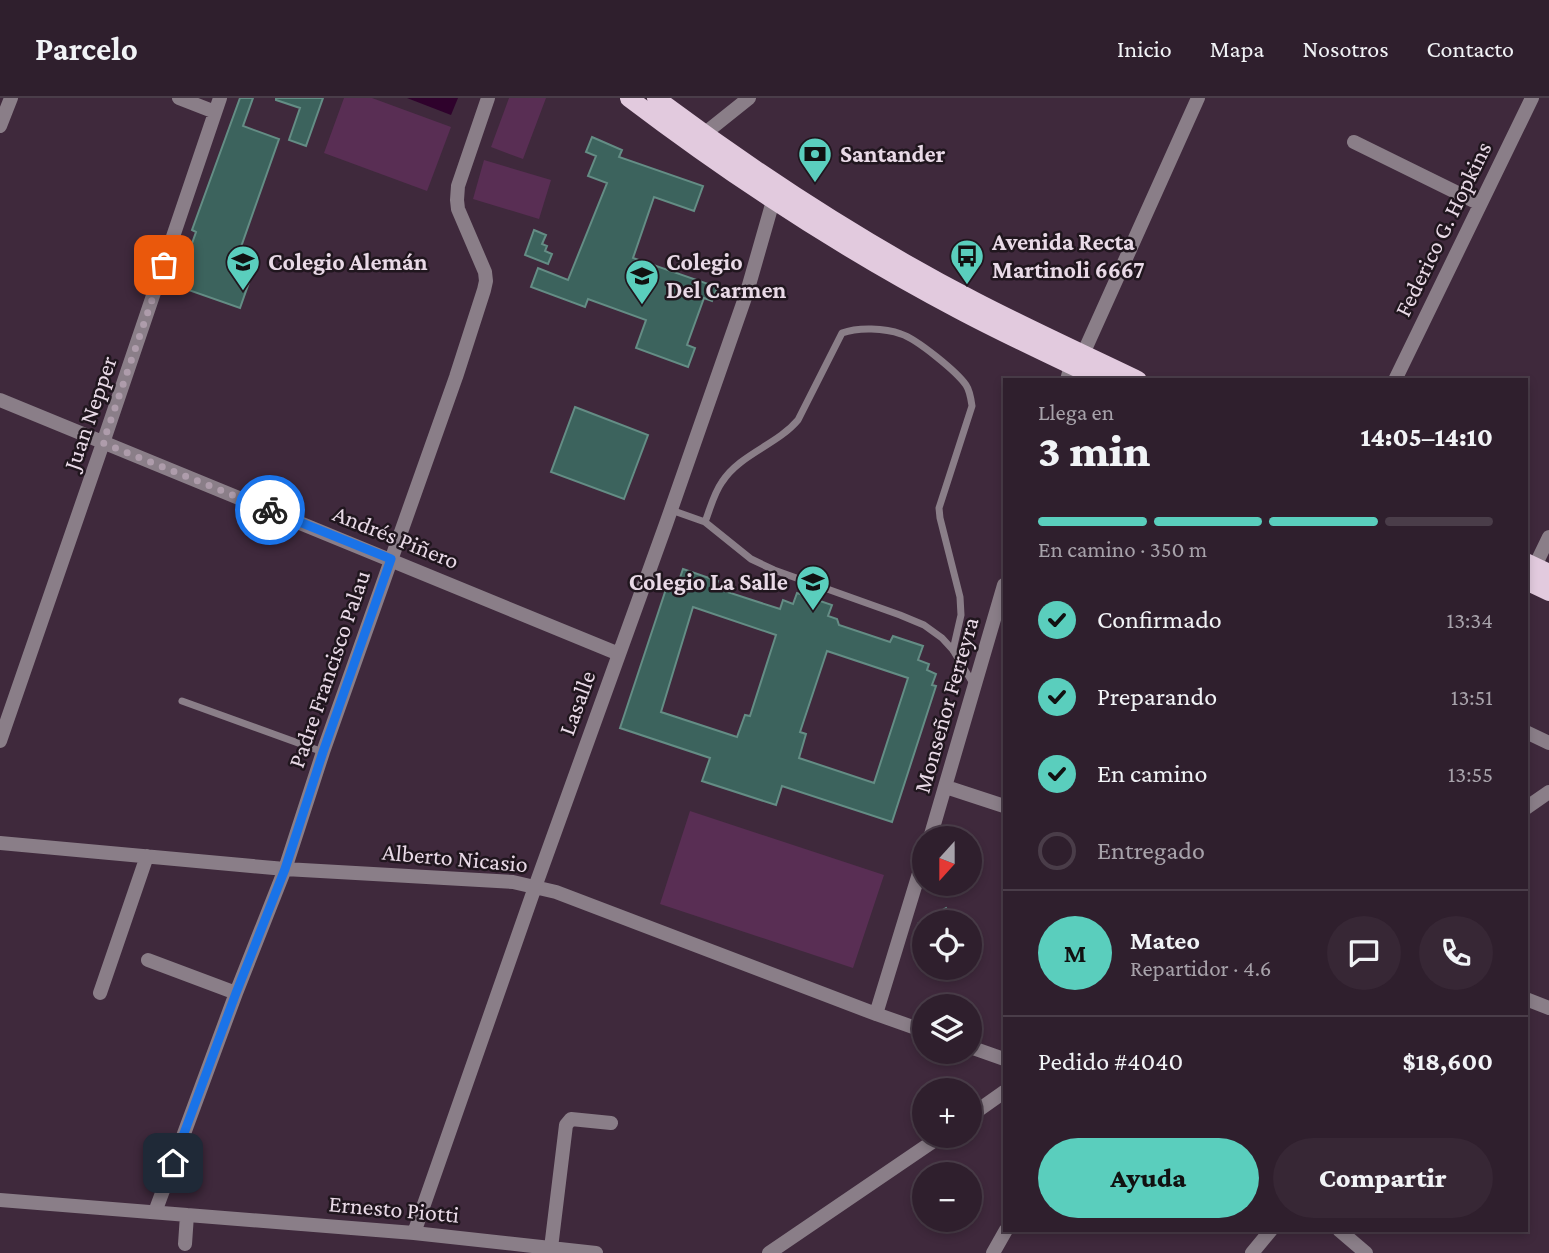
<!DOCTYPE html>
<html lang="es">
<meta charset="utf-8">
<style>
:root{--surface:#2f1f2d;--page:#372735;--text:#f1f3f6;--muted:#a7a2aa;--line:#4a3d49;--accent:#5acebd}
body{margin:0;font-family:"Crimson Pro",serif;background:var(--page);color:var(--text);height:100vh;display:flex;flex-direction:column;font-size:26px;white-space:nowrap}
*{box-sizing:border-box;margin:0}
p{font-size:23px;color:var(--muted)}
.icon{flex:none;width:38px;height:38px;fill:none;stroke:currentColor;stroke-width:2;stroke-linecap:round;stroke-linejoin:round}
.map{position:relative;flex:1;overflow:hidden}
.drawer{position:absolute;left:1003px;top:280px;width:525px;height:854px;display:flex;flex-direction:column;background:var(--surface);border-radius:0px;box-shadow:0 4px 10px #0003,0 0 0 2px var(--line)}
.drawer>*{flex:none}
.needle{width:46px;rotate:201deg}
.buttons{position:absolute;left:912px;top:728px;display:grid;gap:14px}
.buttons a{display:grid;place-items:center;width:70px;height:70px;border-radius:50%;background:var(--surface);box-shadow:0 4px 10px #0003,0 0 0 2px var(--line);font-size:35px}
.pin{position:absolute;display:grid;place-items:center;width:60px;height:60px;color:#fff;margin:-30px;border-radius:14px;box-shadow:0 4px 10px #0006}
.courier{position:absolute;display:grid;place-items:center;width:70px;height:70px;margin:-35px;border:5px solid #1a73e8;border-radius:50%;background:#fff;color:#222;box-shadow:0 2px 9px #0007}
.summary em{font-style:normal;font-weight:800}
.summary div{display:flex;flex-direction:column-reverse}
.summary{display:flex;align-items:center;justify-content:space-between;height:119px;padding:0 35px}
h1{font-size:46px;font-weight:800;line-height:52px}
.bar{display:grid;grid-template-columns:repeat(4,1fr);gap:10px 7px;align-content:center;height:84px;padding:0 35px}
.bar i{height:9px;border-radius:5px;background:var(--line)}
.bar .active{background:var(--accent)}
.bar p{grid-column:span 4}
.line{display:flex;align-items:center;gap:18px;padding:0 35px;border-top:2px solid var(--line)}
.line div{flex:1}
.round{display:grid;place-items:center;flex:none;width:74px;height:74px;border-radius:37px;background:var(--page)}
ol{padding:0 35px;list-style:none}
li{display:flex;align-items:center;gap:21px;height:77px}
li p{margin-inline-start:auto}
li .icon{padding:7px;border-radius:50%;background:var(--accent);color:#111;stroke-width:4}
li:last-child{color:var(--muted)}
li i{width:38px;height:38px;border:4px solid var(--line);border-radius:50%}
.primary-button{display:flex;gap:14px;margin-top:auto;padding:14px 35px}
.primary-button a{flex:1;height:80px;border-radius:42px;background:var(--accent);color:#111;font-size:28px;font-weight:800;line-height:80px;text-align:center}
.primary-button a+a{background:var(--page);color:var(--text)}
header{display:flex;align-items:center;gap:42px;box-sizing:border-box;height:98px;padding:0 35px;background:var(--surface);border-bottom:2px solid var(--line)}
header strong{font-size:33px}
nav{display:flex;gap:38px;margin-inline-start:auto;font-size:24px}
.map>svg:first-child{display:block}
.green{fill:#592e54}
.water{fill:#2f022c}
.building{fill:#3c635d;stroke:#648d85;stroke-width:2;fill-rule:evenodd}
.lines{fill:none;stroke-linecap:round;stroke-linejoin:round}
.service{stroke:#8a7e88;stroke-width:7}
.minor{stroke:#8a7e88;stroke-width:14}
.primary{stroke:#e2cade;stroke-width:18}
.done{stroke:#ae9cab;stroke-width:7;stroke-dasharray:0 12.6}
.route{stroke:#1a73e8;stroke-width:9}
.labels{text-anchor:middle;stroke-width:5;stroke-linejoin:round;paint-order:stroke}
.poi-label{font-size:24px;font-weight:bold;fill:#e9dae7;stroke:#20161e;text-anchor:start}
.street-label{font-size:24px;fill:#e9dae7;stroke:#20161e}
</style>
<header>
<strong>Parcelo</strong>
<nav><a>Inicio</a><a>Mapa</a><a>Nosotros</a><a>Contacto</a></nav>
</header>
<div class="map">
<svg width="1549" height="1155" viewBox="0 0 1549 1155">
<rect width="100%" height="100%" fill="#3f293c"/>
<!-- green -->
<path class="green" d="M344,0H372L451,29L427,93L324,55Z
M509,0H546L523,61L491,49Z
M484,62L551,82L539,121L473,101Z
M690,713L884,777L853,870L660,806Z"/>
<!-- water -->
<path class="water" d="M407,0H458L451,17Z"/>
<!-- building -->
<path class="building" d="M240,0H253L243,28L279,41L235,166L253,173L240,210L177,188L196,134L192,132Z
M276,0H323L306,48L289,42L300,10L276,2Z
M592,39L622,52L619,59L703,88L694,113L654,99L633,160L717,189L712,203L704,200L687,247L695,250L688,269L636,250L646,222L588,201L585,209L531,189L538,170L568,182L607,85L588,78L596,58L586,54Z
M534,132L546,137L542,146L547,148L545,153L552,156L548,166L525,157Z
M575,309L648,337L624,401L551,374Z
M683,471L718,483L715,490L780,511L783,502L793,506L797,495L832,507L828,518L837,521L839,527L890,544L893,538L923,548L918,562L929,566L927,572L936,576L932,587L936,588L892,724L782,688L776,707L702,683L710,660L620,630L667,488L676,491ZM693,509L776,537L750,618L745,617L737,639L661,614ZM827,553L908,580L874,685L799,660L806,636L800,634Z
M946,810L954,824H921Z"/>
<g class="lines">
<!-- service -->
<path class="service" d="M671,412L705,424L751,461L774,472L900,517L924,527L942,540L953,552L974,587
M705,424C710,411 714,395 722,384C740,356 777,347 798,322L842,235C858,229 885,230 901,236C917,241 957,274 966,287C970,293 971,301 972,308L939,410L940,420L960,499L961,517L953,552
M182,603L323,654"/>
<!-- minor -->
<path class="minor" d="M179,0L215,14
M0,28L11,0
M704,36L749,0
M1354,44L1480,106
M1067,282L1071,267L1083,256L1198,0
M1395,282L1532,0
M0,302L619,556
M1535,468L1549,439
M1526,634L1549,645
M0,643L103,345L220,0
M946,689L1004,708
M1526,710L1549,694
M930,740L1004,487
M0,745L285,771L513,784L556,794L876,916L924,933
M148,862L236,895
M100,895L147,758
M1526,901L1549,910
M876,916L924,759
M970,949L1004,961
M970,1018L1004,994
M0,1102L414,1135L596,1155
M155,1114L236,895L285,771L323,654L456,279L484,192L486,183L485,174L458,111L457,102L458,88L488,0
M1339,1132L1366,1155
M414,1135L535,789L666,426L747,194L773,103L777,96
M185,1146L187,1117
M551,1150L566,1027L571,1021L611,1025
M769,1155L941,1038
M993,1155L1006,1132
M1252,1155L1271,1132"/>
<!-- primary -->
<path class="primary" d="M629,0C733,79 843,151 959,212C1006,237 1054,259 1102,282
M656,0C757,76 863,145 975,203C1029,231 1084,256 1138,282
M1526,464L1549,475
M1526,483L1549,494"/>
</g>
<g class="lines">
<!-- done -->
<path class="done" d="M164,167L103,345L270,412"/>
<!-- route -->
<path class="route" d="M173,1065L236,895L285,771L323,654L391,461L270,412"/>
</g>
<!-- icons -->
<defs>
<g id="bank-pin" transform="scale(1.75)"><path d="M0 17L-7.5 6A9.5 9.5 0 1 1 7.5 6Z" fill="#5acebd" stroke="#20161e"/><path d="M-6-4H6V4H-6ZM0-2.3a2.3 2.3 0 1 0 0 4.6a2.3 2.3 0 1 0 0-4.6Z" fill="#111"/></g>
<g id="bus-pin" transform="scale(1.75)"><path d="M0 17L-7.5 6A9.5 9.5 0 1 1 7.5 6Z" fill="#5acebd" stroke="#20161e"/><path d="M-5-6H5V4H4V6H2V4H-2V6H-4V4H-5ZM-3.5-4V0h7V-4ZM-3.5 1.2v1.5H-2V1.2ZM2 1.2v1.5H3.5V1.2Z" fill="#111"/></g>
<g id="school-pin" transform="scale(1.75)"><path d="M0 17L-7.5 6A9.5 9.5 0 1 1 7.5 6Z" fill="#5acebd" stroke="#20161e"/><path d="M0-5L7-2L0 1L-7-2ZM-4 1L0 2.5L4 1V4Q0 6-4 4Z" fill="#111"/></g>
</defs>
<g fill-rule="evenodd">
<use href="#bank-pin" x="815" y="56"/>
<use href="#bus-pin" x="967" y="158"/>
<use href="#school-pin" x="243" y="164"/>
<use href="#school-pin" x="642" y="178"/>
<use href="#school-pin" x="813" y="484"/>
</g>
<g class="labels">
<!-- poi labels -->
<g class="poi-label">
<text x="840" y="64">Santander</text>
<text x="992" y="152">Avenida Recta<tspan x="992" dy="28">Martinoli 6667</tspan></text>
<text x="268" y="172">Colegio Alemán</text>
<text x="666" y="172">Colegio<tspan x="666" dy="28">Del Carmen</tspan></text>
<text x="788" y="492" text-anchor="end">Colegio La Salle</text>
</g>
<!-- street labels -->
<g class="street-label">
<text transform="translate(1443 131) rotate(-64)" y="8">Federico G. Hopkins</text>
<text transform="translate(90 315) rotate(-71)" y="8">Juan Nepper</text>
<text transform="translate(396 439) rotate(22)" y="8">Andrés Piñero</text>
<text transform="translate(329 571) rotate(-71)" y="8">Padre Francisco Palau</text>
<text transform="translate(577 605) rotate(-70)" y="8">Lasalle</text>
<text transform="translate(946 607) rotate(-74)" y="8">Monseñor Ferreyra</text>
<text transform="translate(455 760) rotate(5)" y="8">Alberto Nicasio</text>
<text transform="translate(394 1111) rotate(5)" y="8">Ernesto Piotti</text>
</g>
</g>
</svg>
<div class="buttons">
<a><svg class="needle" viewBox="-14 -14 28 28"><path d="M0-13l5 13h-10z" fill="#e53935"/><path d="M0 13l5-13h-10z" fill="#a7a2aa"/></svg></a>
<a><svg class="icon" aria-label="locate" viewBox="0 0 24 24"><circle cx="12" cy="12" r="6"/><path d="M12 2v4M12 18v4M2 12h4M18 12h4"/></svg></a>
<a><svg class="icon" aria-label="layers" viewBox="0 0 24 24"><path d="M12 4l9 5-9 5-9-5zM3 14l9 5 9-5"/></svg></a>
<a>+</a>
<a>−</a>
</div>
<div class="pin" style="left:164px;top:167px;background:#ea580c"><svg class="icon" aria-label="bag" viewBox="0 0 24 24"><path d="M5 8h14l-1 12H6zM9 8a3 3 0 0 1 6 0"/></svg></div>
<div class="pin" style="left:173px;top:1065px;background:#1f2937"><svg class="icon" aria-label="home" viewBox="0 0 24 24"><path d="M3 11l9-7 9 7M6 9v11h12V9"/></svg></div>
<div class="courier" style="left:270px;top:412px"><svg class="icon" aria-label="bike" viewBox="0 0 24 24"><circle cx="6" cy="16" r="4"/><circle cx="18" cy="16" r="4"/><path d="M6 16l4-8h5l3 8M10 8l3 8H6M13 5h3"/></svg></div>
<section class="drawer">
<div class="summary"><div><h1>3 min</h1><p>Llega en</p></div><em>14:05–14:10</em></div>
<div class="bar"><i class="active"></i><i class="active"></i><i class="active"></i><i></i><p>En camino · 350 m</p></div>
<ol>
<li><svg class="icon" aria-label="check" viewBox="0 0 24 24"><path d="M5 12l5 5 9-10"/></svg>Confirmado<p>13:34</p></li>
<li><svg class="icon" aria-label="check" viewBox="0 0 24 24"><path d="M5 12l5 5 9-10"/></svg>Preparando<p>13:51</p></li>
<li><svg class="icon" aria-label="check" viewBox="0 0 24 24"><path d="M5 12l5 5 9-10"/></svg>En camino<p>13:55</p></li>
<li><i></i>Entregado</li>
</ol>
<div class="line" style="height:126px"><b class="round" style="background:var(--accent);color:#111">M</b><div><b>Mateo</b><p>Repartidor · 4.6</p></div><a class="round"><svg class="icon" aria-label="chat" viewBox="0 0 24 24"><path d="M4 5h16v11H9l-5 4z"/></svg></a><a class="round"><svg class="icon" aria-label="phone" viewBox="0 0 24 24"><path d="M5 4h4l2 5-3 2q2 4 5 5l2-3 5 2v4C11 20 4 13 5 4z"/></svg></a></div>
<div class="line" style="height:91px"><div>Pedido #4040</div><b>$18,600</b></div>
<div class="primary-button"><a>Ayuda</a><a>Compartir</a></div>
</section>
</div>
